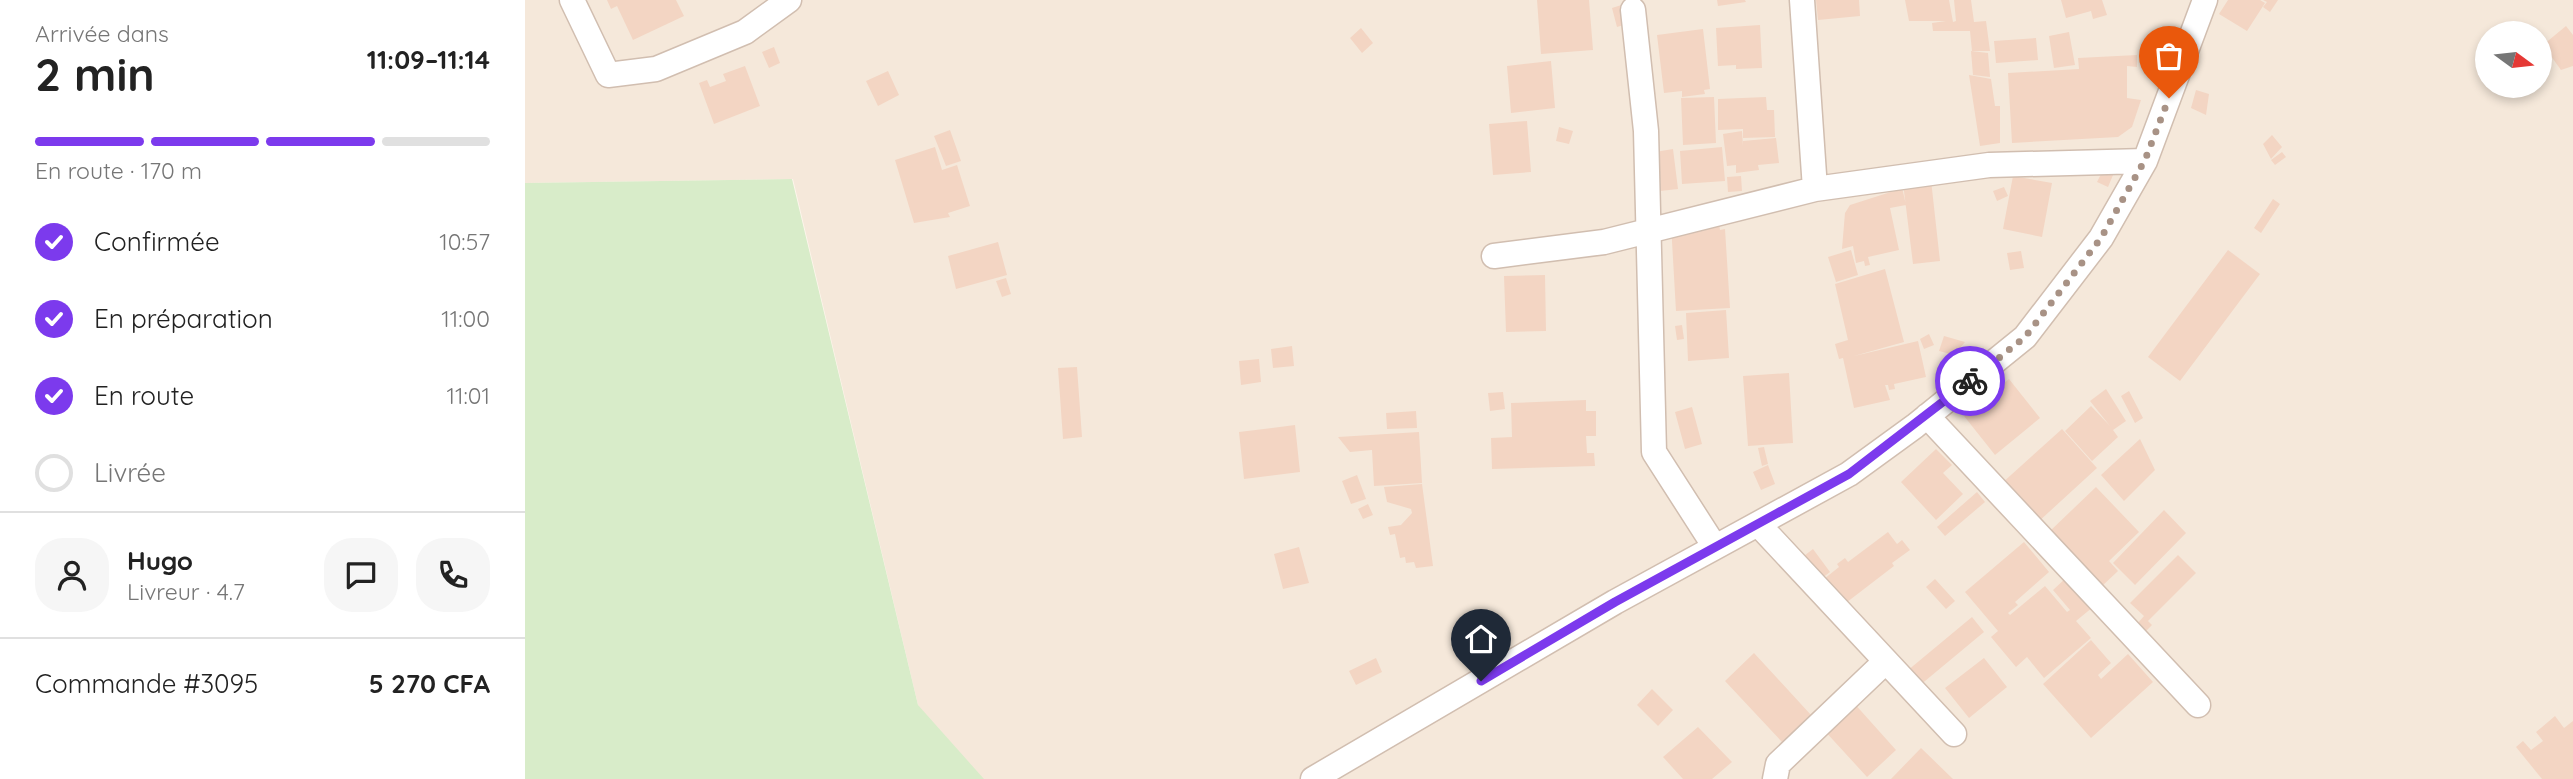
<!DOCTYPE html>
<html lang="fr">
<meta charset="utf-8">
<style>
:root{--surface:#fff;--page:#f6f6f6;--text:#222;--muted:#767676;--line:#e0e0e0;--accent:#7c3aed}
body{margin:0;font-family:Quicksand,sans-serif;background:var(--page);color:var(--text);height:100vh;display:flex;flex-direction:column;font-size:26px;white-space:nowrap}
*{box-sizing:border-box;margin:0}
p{font-size:23px;color:var(--muted)}
.icon{flex:none;width:38px;height:38px;fill:none;stroke:currentColor;stroke-width:2;stroke-linecap:round;stroke-linejoin:round}
.map{position:relative;flex:1;overflow:hidden}
.panel{display:flex;flex-direction:column;background:var(--surface);width:525px}
.panel>*{flex:none}
.needle{width:46px;rotate:105deg}
.buttons{position:absolute;left:1950px;top:21px;display:grid;gap:14px}
.buttons a{display:grid;place-items:center;width:77px;height:77px;border-radius:50%;background:var(--surface);box-shadow:0 4px 10px #0003;font-size:35px}
.pin{position:absolute;display:grid;place-items:center;width:60px;height:60px;color:#fff;margin:-72px -30px;border-radius:50% 50% 50% 0;rotate:-45deg;box-shadow:0 0 7px #0007}
.pin .icon{rotate:45deg}
.courier{position:absolute;display:grid;place-items:center;width:70px;height:70px;margin:-35px;border:5px solid #7c3aed;border-radius:50%;background:#fff;color:#222;box-shadow:0 2px 9px #0007}
.head em{font-style:normal;font-weight:800}
.head div{display:flex;flex-direction:column-reverse}
.head{display:flex;align-items:center;justify-content:space-between;height:119px;padding:0 35px}
h1{font-size:46px;font-weight:800;line-height:52px}
.bar{display:grid;grid-template-columns:repeat(4,1fr);gap:10px 7px;align-content:center;height:84px;padding:0 35px}
.bar i{height:9px;border-radius:5px;background:var(--line)}
.bar .on{background:var(--accent)}
.bar p{grid-column:span 4}
.line{display:flex;align-items:center;gap:18px;padding:0 35px;border-top:2px solid var(--line)}
.line div{flex:1}
.round{display:grid;place-items:center;flex:none;width:74px;height:74px;border-radius:28px;background:var(--page)}
ol{padding:0 35px;list-style:none}
li{display:flex;align-items:center;gap:21px;height:77px}
li p{margin-inline-start:auto}
li .icon{padding:7px;border-radius:50%;background:var(--accent);color:#fff;stroke-width:4}
li:last-child{color:var(--muted)}
li i{width:38px;height:38px;border:4px solid var(--line);border-radius:50%}
main{display:flex;flex:1;min-height:0}
.map>svg:first-child{display:block}
.residential{fill:#f5e8da;fill-rule:evenodd}
.green{fill:#d8ecc9}
.building{fill:#f3d5c3}
.lines{fill:none;stroke-linecap:round;stroke-linejoin:round}
.minor-casing{stroke:#d1beb0;stroke-width:27}
.minor{stroke:#fff;stroke-width:24}
.done{stroke:#a89285;stroke-width:7;stroke-dasharray:0 12.6}
.route{stroke:#7c3aed;stroke-width:9}
</style>
<main>
<section class="panel">
<div class="head"><div><h1>2 min</h1><p>Arrivée dans</p></div><em>11:09–11:14</em></div>
<div class="bar"><i class="on"></i><i class="on"></i><i class="on"></i><i></i><p>En route · 170 m</p></div>
<ol>
<li><svg class="icon" aria-label="check" viewBox="0 0 24 24"><path d="M5 12l5 5 9-10"/></svg>Confirmée<p>10:57</p></li>
<li><svg class="icon" aria-label="check" viewBox="0 0 24 24"><path d="M5 12l5 5 9-10"/></svg>En préparation<p>11:00</p></li>
<li><svg class="icon" aria-label="check" viewBox="0 0 24 24"><path d="M5 12l5 5 9-10"/></svg>En route<p>11:01</p></li>
<li><i></i>Livrée</li>
</ol>
<div class="line" style="height:126px"><a class="round"><svg class="icon" aria-label="person" viewBox="0 0 24 24"><circle cx="12" cy="8" r="4"/><path d="M4 21q1-7 8-7t8 7"/></svg></a><div><b>Hugo</b><p>Livreur · 4.7</p></div><a class="round"><svg class="icon" aria-label="chat" viewBox="0 0 24 24"><path d="M4 5h16v11H9l-5 4z"/></svg></a><a class="round"><svg class="icon" aria-label="phone" viewBox="0 0 24 24"><path d="M5 4h4l2 5-3 2q2 4 5 5l2-3 5 2v4C11 20 4 13 5 4z"/></svg></a></div>
<div class="line" style="height:91px"><div>Commande #3095</div><b>5 270 CFA</b></div>
</section>
<div class="map">
<svg width="2048" height="779" viewBox="0 0 2048 779">
<rect width="100%" height="100%" fill="#fdf6ec"/>
<!-- residential -->
<path class="residential" d="M0,0H2048V779H447L398,726L268,179L0,183ZM1962,33H2014V86H1962Z"/>
<!-- green -->
<path class="green" d="M267,179L393,705L459,779H0V183Z"/>
<!-- building -->
<path class="building" d="M82,0H151L159,16L108,40L92,6L86,9Z
M1012,0H1064L1068,50L1016,54Z
M1192,0H1220L1221,2L1193,6Z
M1291,0H1334L1335,16L1293,20Z
M1380,0H1424L1428,22L1431,21L1429,0H1446L1449,22L1461,21L1465,51H1447L1445,31H1408L1407,23L1421,21H1384Z
M1536,0H1577L1582,15L1568,19L1566,11L1541,18Z
M1703,0H1735L1740,3L1722,31L1694,14Z
M1738,0H1753L1745,12L1738,7L1742,2Z
M1106,2L1112,21L1092,27L1087,8Z
M1235,25L1237,68L1211,69V65L1193,66L1191,28Z
M2041,26L2048,35V66L2036,70L2018,45Z
M836,28L848,43L837,53L825,38Z
M1178,29L1185,89L1179,90L1180,94L1157,97V91L1139,93L1132,35Z
M1544,32L1550,65L1529,68L1524,36Z
M1511,38L1513,60L1471,63L1469,41Z
M249,47L255,63L244,68L237,52Z
M1446,51L1463,53L1465,77L1448,75Z
M1612,55V67L1602,66V98L1616,100L1607,127L1593,137L1487,143L1483,73L1554,69L1553,58Z
M1026,61L1030,108L986,113L982,66Z
M220,66L235,106L189,124L174,83L182,80L185,87L201,81L198,74Z
M363,71L374,95L353,106L341,81Z
M1444,75L1466,79L1470,106H1475V143L1455,146Z
M1671,90L1684,94L1681,115L1666,108Z
M1189,97L1191,143L1158,145L1156,98Z
M1241,97L1242,110H1249L1250,137L1218,138V129L1193,130V99Z
M1002,121L1006,172L968,175L964,124Z
M1034,127L1048,131L1044,144L1031,141Z
M425,130L436,161L421,166L409,136Z
M1217,131L1218,146V141L1251,138L1254,163L1233,165L1234,170L1211,173V165L1202,166L1198,134Z
M1747,135L1757,147L1746,159L1738,144Z
M410,147L417,170L432,165L445,206L423,213L425,217L389,223L370,160Z
M1197,147L1200,181L1157,184L1155,151Z
M1148,149L1153,189L1135,191L1130,152Z
M1757,152L1761,157L1750,165L1746,160Z
M1578,170L1588,175L1583,187L1572,182Z
M1216,176L1217,191L1203,192L1202,177Z
M1488,176L1527,183L1517,237L1478,229Z
M1406,180L1415,261L1388,264L1378,183Z
M1376,183L1381,205L1365,208L1374,250L1343,257L1345,265L1340,266L1339,261L1331,263L1328,246L1317,249L1320,213L1325,205L1372,190Z
M1479,187L1483,196L1472,201L1468,191Z
M1748,199L1755,204L1736,233L1729,228Z
M1193,215L1195,230L1200,229L1205,308L1151,311L1146,224Z
M473,242L482,275L431,289L423,256Z
M1326,250L1333,275L1311,282L1303,257Z
M1703,250L1735,274L1655,381L1623,357Z
M1496,251L1499,268L1485,270L1482,253Z
M1360,269L1379,342L1329,356L1393,341L1401,377L1369,384L1370,389L1364,390L1363,385H1360L1365,400L1329,408L1318,358L1314,359L1310,344L1323,340L1310,284Z
M1020,275L1021,331L981,332L979,276Z
M481,278L486,294L477,297L471,281Z
M1201,310L1204,358L1163,361L1161,313Z
M1157,325L1159,339L1152,340L1150,326Z
M1404,334L1409,345L1399,349L1395,339Z
M1419,336L1440,342L1429,355L1414,351Z
M767,346L769,366L748,368L746,349Z
M734,359L736,382L716,385L714,361Z
M552,367L557,437L538,439L533,368Z
M1264,373L1268,443L1223,446L1218,376Z
M1484,379L1515,418L1470,455L1439,416Z
M1581,389L1601,421L1588,430L1593,437L1567,461L1540,431L1566,406L1585,426L1565,401Z
M1604,391L1618,418L1610,423L1596,396Z
M978,392L980,409L965,411L963,393Z
M1061,400V411H1071V436H1061L1062,453H1069L1070,466L967,469L966,438L987,437L986,403Z
M1167,407L1177,444L1160,449L1150,412Z
M891,411L892,428L862,429L861,413Z
M770,425L775,472L719,479L714,432Z
M1537,429L1572,468L1512,523L1476,484Z
M894,432L897,483L849,486L847,450L825,452L813,437Z
M1615,439L1630,470L1599,501L1576,475Z
M1239,447L1243,464L1237,466L1233,448Z
M1411,449L1427,465L1418,473L1438,494L1411,520L1376,482Z
M1243,465L1250,484L1236,490L1228,472Z
M832,475L841,499L826,504L817,481Z
M897,484L908,566L891,568L889,562L881,563L880,557L875,558L870,534L865,535L863,527L876,525L887,513L886,509L862,502L859,487Z
M1571,487L1614,532L1584,561L1593,571L1576,587L1524,532Z
M1452,492L1460,502L1420,536L1412,527Z
M843,504L848,515L838,519L833,509Z
M1639,510L1661,533L1610,585L1588,563Z
M1363,532L1372,544L1377,540L1385,550L1367,563L1369,566L1313,609L1294,583L1314,567L1312,564L1320,558L1323,562Z
M1499,542L1524,572L1490,602L1493,605L1483,613L1485,615L1520,586L1542,612L1545,610L1528,590L1542,577L1568,607L1551,621L1566,638L1519,678L1502,657L1491,667L1466,637L1473,631L1440,592Z
M774,547L784,583L758,589L749,554Z
M1288,549L1305,572L1292,582L1275,559Z
M1653,555L1671,573L1623,621L1627,625L1621,631L1612,624L1619,616L1605,603Z
M1410,579L1430,601L1421,609L1401,587Z
M1447,617L1459,632L1394,686L1382,671Z
M1566,640L1586,663L1573,675L1576,679L1603,654L1628,682L1566,738L1518,684Z
M1229,653L1286,715L1257,742L1200,681Z
M851,658L857,672L831,685L824,671Z
M1459,658L1482,687L1444,718L1420,688Z
M1127,689L1148,710L1133,726L1112,705Z
M1328,702L1371,750L1342,777L1298,729Z
M2030,716L2039,728L2048,721V779H2017L1991,747L1998,741L2006,750L2018,741L2011,732Z
M1173,727L1207,762L1187,779H1158L1138,757Z
M1396,748L1428,779H1366Z"/>
<g class="lines">
<!-- minor casing -->
<g class="minor-casing">
<path id="minor" d="M47,0L83,75L131,69L220,32L264,0
M1277,0L1290,189
M1108,10L1121,131L1129,452L1190,547
M969,256L1079,242L1290,189L1464,165L1620,161
M1402,416L1673,705
M1233,524L1429,734
M788,779L1090,602L1324,474L1390,426L1500,337L1576,238L1620,161L1680,0
M1250,779L1253,764L1361,661"/>
</g>
<!-- minor -->
<use href="#minor" class="minor"/>
</g>
<g class="lines">
<!-- done -->
<path class="done" d="M1445,381L1500,337L1576,238L1620,160L1644,98"/>
<!-- route -->
<path class="route" d="M956,681L1090,602L1324,474L1445,381"/>
</g>
</svg>
<div class="buttons">
<a><svg class="needle" viewBox="-14 -14 28 28"><path d="M0-13l5 13h-10z" fill="#e53935"/><path d="M0 13l5-13h-10z" fill="#767676"/></svg></a>
</div>
<div class="pin" style="left:1644px;top:98px;background:#ea580c"><svg class="icon" aria-label="bag" viewBox="0 0 24 24"><path d="M5 8h14l-1 12H6zM9 8a3 3 0 0 1 6 0"/></svg></div>
<div class="pin" style="left:956px;top:681px;background:#1f2937"><svg class="icon" aria-label="home" viewBox="0 0 24 24"><path d="M3 11l9-7 9 7M6 9v11h12V9"/></svg></div>
<div class="courier" style="left:1445px;top:381px"><svg class="icon" aria-label="bike" viewBox="0 0 24 24"><circle cx="6" cy="16" r="4"/><circle cx="18" cy="16" r="4"/><path d="M6 16l4-8h5l3 8M10 8l3 8H6M13 5h3"/></svg></div>
</div>
</main>
